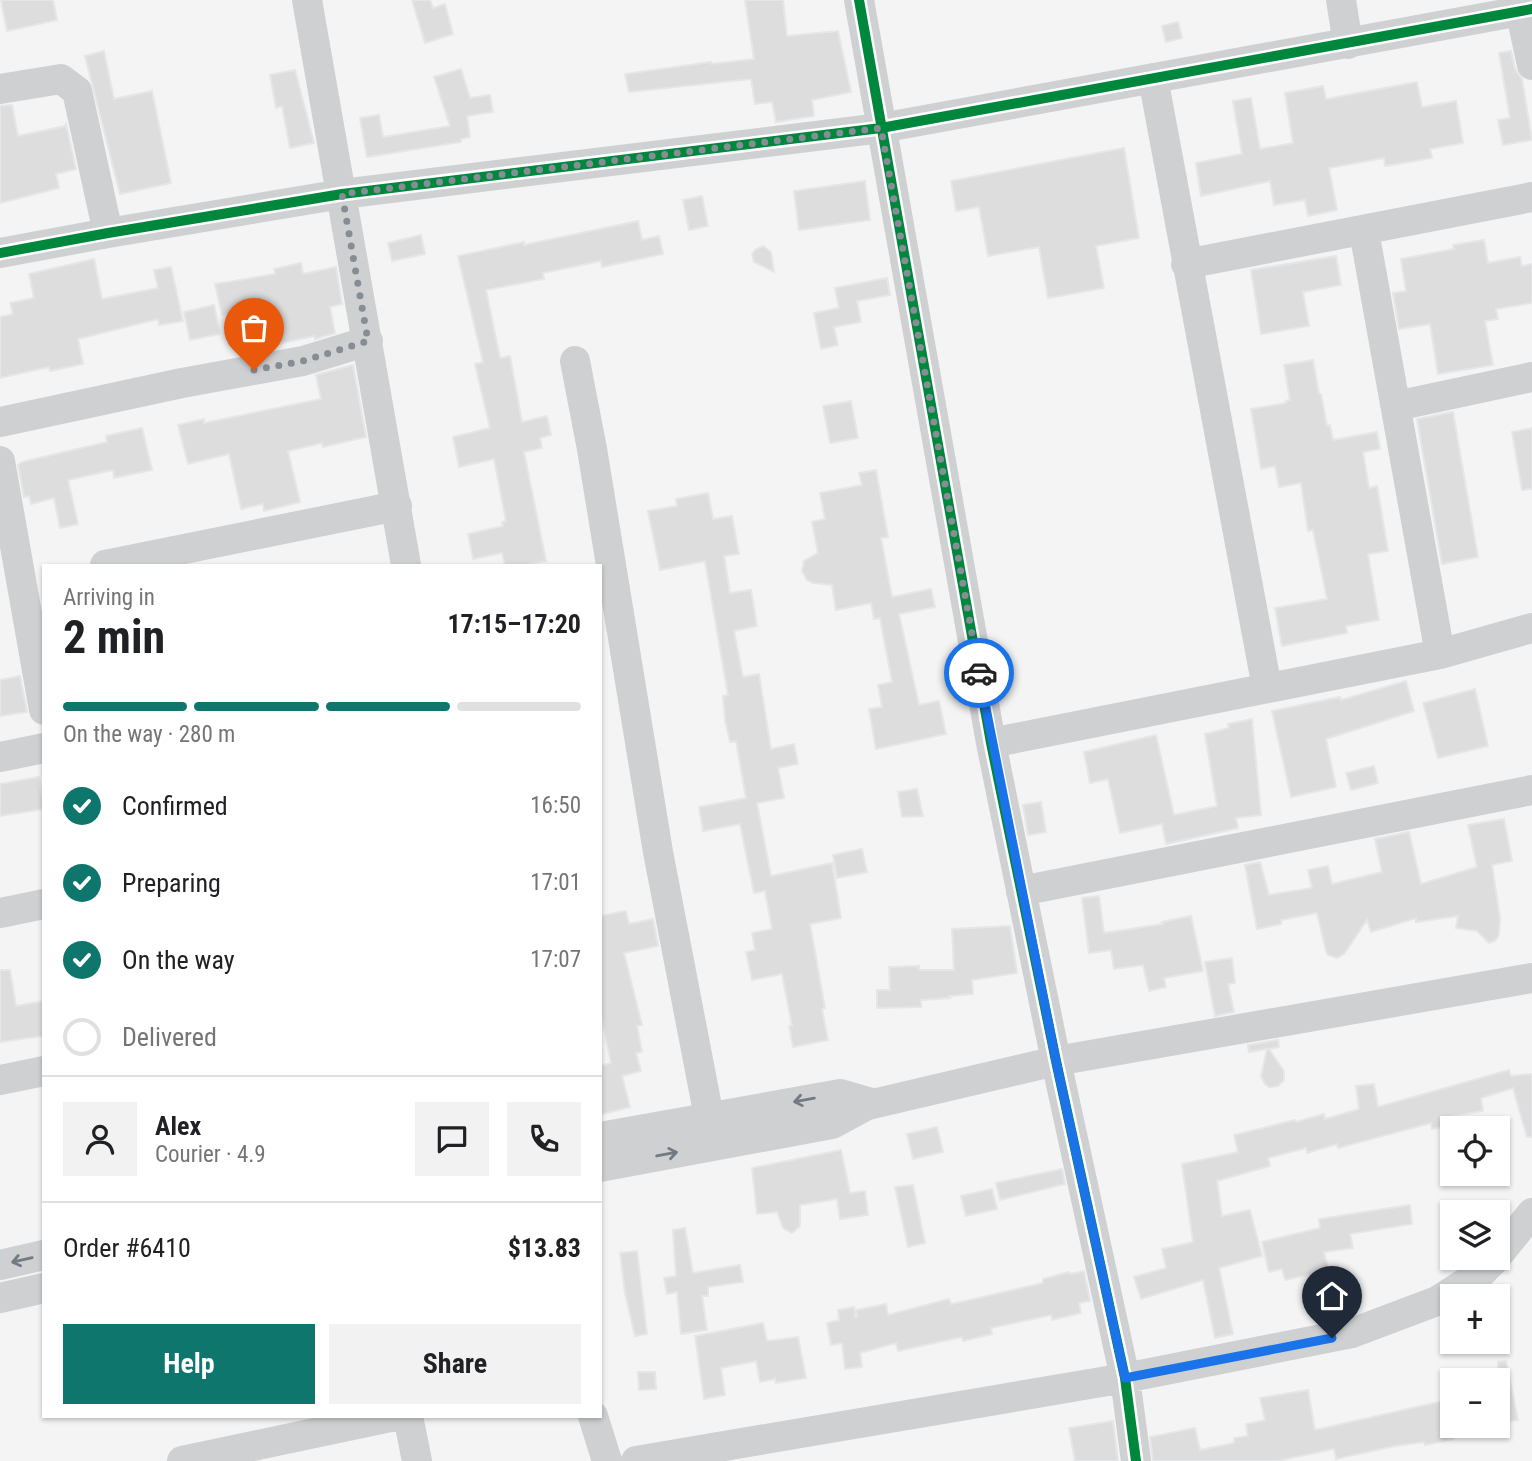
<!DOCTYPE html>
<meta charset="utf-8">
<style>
:root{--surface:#fff;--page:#f2f2f2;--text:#202124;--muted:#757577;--line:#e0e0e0;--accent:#0f766e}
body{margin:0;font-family:"Roboto Condensed",sans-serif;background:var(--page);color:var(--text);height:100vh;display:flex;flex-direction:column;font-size:26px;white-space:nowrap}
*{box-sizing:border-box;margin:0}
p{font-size:23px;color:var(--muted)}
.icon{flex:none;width:38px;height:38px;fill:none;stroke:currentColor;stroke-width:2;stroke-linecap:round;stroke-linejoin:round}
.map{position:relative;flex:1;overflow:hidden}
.side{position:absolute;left:42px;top:564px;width:560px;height:854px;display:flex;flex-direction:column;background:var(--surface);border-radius:0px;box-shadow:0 2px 5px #0004}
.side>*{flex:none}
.buttons{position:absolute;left:1440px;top:1116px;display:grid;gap:14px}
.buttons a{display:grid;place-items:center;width:70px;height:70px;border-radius:0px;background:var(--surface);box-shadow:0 2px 5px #0004;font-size:35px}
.pin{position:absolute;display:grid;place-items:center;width:60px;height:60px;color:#fff;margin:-72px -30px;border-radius:50% 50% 50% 0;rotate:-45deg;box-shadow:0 0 7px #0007}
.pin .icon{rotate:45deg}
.courier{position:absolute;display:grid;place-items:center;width:70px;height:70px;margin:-35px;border:5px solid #1a73e8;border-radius:50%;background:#fff;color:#222;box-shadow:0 2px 9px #0007}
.head em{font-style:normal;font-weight:700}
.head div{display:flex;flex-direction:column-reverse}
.head{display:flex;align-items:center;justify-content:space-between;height:119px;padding:0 21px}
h1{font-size:46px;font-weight:700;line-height:52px}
.bar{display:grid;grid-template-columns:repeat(4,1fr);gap:10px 7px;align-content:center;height:84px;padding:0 21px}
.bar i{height:9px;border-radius:5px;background:var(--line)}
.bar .on{background:var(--accent)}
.bar p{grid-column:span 4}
.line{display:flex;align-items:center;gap:18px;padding:0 21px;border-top:2px solid var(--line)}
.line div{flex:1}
.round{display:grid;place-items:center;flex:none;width:74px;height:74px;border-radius:0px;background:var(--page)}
ol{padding:0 21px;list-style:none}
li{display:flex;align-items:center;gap:21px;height:77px}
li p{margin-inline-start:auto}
li .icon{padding:7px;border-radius:50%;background:var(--accent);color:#fff;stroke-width:4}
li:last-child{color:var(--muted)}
li i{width:38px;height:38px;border:4px solid var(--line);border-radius:50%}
.primary-button{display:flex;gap:14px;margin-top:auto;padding:14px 21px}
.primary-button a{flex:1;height:80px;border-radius:0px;background:var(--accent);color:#fff;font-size:28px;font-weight:700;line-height:80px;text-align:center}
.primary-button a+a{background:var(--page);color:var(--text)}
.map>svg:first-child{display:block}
.building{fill:#ddddde;stroke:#e5e6e7;stroke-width:2}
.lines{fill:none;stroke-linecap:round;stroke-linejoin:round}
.minor{stroke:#ced0d2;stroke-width:30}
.cycleway-casing{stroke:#fff;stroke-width:15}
.cycleway{stroke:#00873e;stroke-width:10}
.oneway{stroke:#727b83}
.done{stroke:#868d94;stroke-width:7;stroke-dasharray:0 12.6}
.route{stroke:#1a73e8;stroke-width:9}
</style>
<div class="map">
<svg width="1532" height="1461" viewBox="0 0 1532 1461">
<rect width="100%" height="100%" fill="#f4f4f4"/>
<!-- building -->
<path class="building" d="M1,0H53L57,20L7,31Z
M412,0H430L433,8L445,4L453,34L425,43Z
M745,0H783L787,36L838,31L851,92L812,100L814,116L776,122L772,102L755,104L751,79L629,92L625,74L711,62V64L754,59Z
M1178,22L1182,38L1166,42L1162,26Z
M104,51L114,99L152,91L171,183L120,194L85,56Z
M1511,51L1515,69L1522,79L1532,140L1503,145L1498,120L1510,118L1499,53Z
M461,69L470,98L490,95L493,112L467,116L470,137L461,139V142L367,157L360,118L379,115L383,137L450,126L434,77Z
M295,70L314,143L290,148L282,106L276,108L270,75Z
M1417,82L1422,107L1456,101L1463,143L1430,149L1432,158L1385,166L1384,158L1329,168L1337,210L1308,216L1305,200L1274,205L1270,181L1201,196L1196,163L1242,154L1233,101L1251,98L1260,149L1293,143L1285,93L1323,86L1326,99Z
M12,105L18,136L65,126L66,124L76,169L56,174L59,188L0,203V106Z
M1124,148L1139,238L1096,246L1104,288L1048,298L1039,247L988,256L979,207L956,211L951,181Z
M865,181L870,220L799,230L794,191Z
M702,196L708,226L689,230L683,200Z
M638,221L642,240L659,236L663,254L602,267L601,261L543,273L544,279L486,290L500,358L510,356L522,422L547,416L551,435L540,438L542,448L524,452L546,561L524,565H505L502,553L473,559L468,534L503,526L502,522L506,521L494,459L459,467L453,437L490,428L475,364L483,362L458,256L524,242V245Z
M421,235L425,254L392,261L388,243Z
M1484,240L1488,263L1520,257L1522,266L1532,264V303L1496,309L1498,319L1485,321L1493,365L1438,374L1430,324L1399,329L1393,293L1406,291L1401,259L1454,249L1453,245Z
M763,246L771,252L774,272L754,262L752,254L756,249Z
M1336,256L1341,285L1303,292L1309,326L1261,334L1251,270Z
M94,259L102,299L158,288L154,270L171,267L183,321L159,325L158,319L78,339L83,364L50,371L49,367L0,378V317L13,314L10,303L34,298L29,274Z
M301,263L303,274L336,267L342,304L330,307L335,333L315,339L314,336L273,345L265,306L222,315L215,284L275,274L274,269Z
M887,278L890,295L857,301L861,322L834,327L838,345L821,349L814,313L839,308L835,288Z
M214,305L220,334L190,340L184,312Z
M1313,360L1319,394H1321L1327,426L1330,425L1333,440L1377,432L1380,449L1363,452L1369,488L1377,486L1388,551L1368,554L1379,620L1346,626L1347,633L1282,646L1275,608L1327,599L1313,530L1308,531L1301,483L1279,487L1275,466L1261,469L1251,409L1286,403V401L1290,400L1284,365Z
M353,365L366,437L323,447L322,443L288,451L300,502L264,511L263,504L241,509L229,454L188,464L178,425L204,419V423L321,399L316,375Z
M851,401L858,438L830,443L823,406Z
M1453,412L1478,557L1442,564L1417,419Z
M142,428L152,470L114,478L113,470L68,480L78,524L60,528L54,498L31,504L29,496L24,497L18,465L22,462L107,442L106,436Z
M1532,428V489L1522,490L1512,432Z
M876,470L888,537L881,538L892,597L931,589L935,607L899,614L919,705L939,701L946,734L876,749L869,709L882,707L878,685L892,682L880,618L874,619L871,603L836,610L832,585L813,583L807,580L802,571L804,561L818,553L812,522L825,519L820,493L862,485L859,473Z
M708,493L713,519L732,516L739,554L724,556L730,593L751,590L757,626L734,631L743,677L759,674L771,749L794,744L798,764L778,768L784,798L757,803L771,876L832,863L841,918L810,924L825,1008L822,1009L828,1040L793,1047L789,1026H792L782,974L752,980L746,952L755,950L752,933L772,929L765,891L754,893L740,824L703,831L699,807L746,798L736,741L730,742L725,720L723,696L728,695L705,561L660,570L648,511L677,506L676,499Z
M20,676L27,712L0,716V680Z
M1406,681L1414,711L1326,739L1336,787L1291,797L1272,711L1340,697L1341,700Z
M1475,689L1488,746L1438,758L1423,703Z
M1252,719L1261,815L1236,818L1238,828L1166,844L1162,824L1120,833L1108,779L1090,783L1084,752L1156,735L1174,815L1217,806L1205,734L1229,728L1228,724Z
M1374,766L1378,783L1351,790L1346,773Z
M39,777L44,809L0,816V784Z
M917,789L923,816L902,817L898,792Z
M1041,802L1046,832L1028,835L1023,805Z
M1504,819L1512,861L1492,865L1500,918L1499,935L1495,941L1489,943L1477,931L1456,928L1458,916L1416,922V918L1371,932L1367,920L1344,954L1337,958L1328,955L1326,951L1317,913L1281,920V924L1257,929L1245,865L1260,862L1269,895L1312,888L1308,870L1328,866L1332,884L1382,872L1375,839L1409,832L1421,884L1477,867L1468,825Z
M862,849L867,872L837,878L833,855Z
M1099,896L1104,933L1163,924L1162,922L1191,916L1203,971L1164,978L1166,987L1149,991L1143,965L1114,969L1111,950L1089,953L1082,898Z
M626,911L629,924L653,919L658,946L624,953L642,1025L637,1026L642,1052L636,1053L641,1071L622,1076L630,1107L600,1115V1066L611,1063L600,1011V916Z
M1010,926L1017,973L972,980L973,994L949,996L950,998L921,1000V1007L877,1008V990H890L889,967L919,966V970H954L952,929Z
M1232,958L1235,983L1228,984L1234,1012L1215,1016L1205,962Z
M0,970H10L16,1006L44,1001V1036L0,1042Z
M1278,1040L1279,1047L1269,1049L1284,1071V1080L1278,1086L1269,1087L1265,1084L1261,1076L1267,1049L1249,1052L1248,1045Z
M1509,1070L1511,1076L1532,1074V1137H1527L1513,1088L1481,1098L1483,1111L1452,1116L1453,1125L1432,1129L1431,1123L1338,1148L1337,1144L1307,1153L1306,1148L1268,1158L1270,1166L1217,1181L1222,1216L1250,1210L1262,1256L1219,1268L1233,1334L1215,1338L1203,1280L1141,1299L1134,1277L1166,1268L1162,1249L1193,1242L1182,1164L1238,1152L1234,1135L1295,1120L1296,1122L1324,1114L1325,1119L1359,1109L1356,1086L1374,1084L1378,1107Z
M937,1127L943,1152L913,1159L907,1134Z
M841,1150L850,1193L865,1191L868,1215L840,1219L837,1199L800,1205V1226L792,1233L783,1228L777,1212L757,1214L752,1168Z
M1062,1169L1065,1184L1000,1200L996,1183Z
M913,1185L925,1243L908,1247L895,1187Z
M992,1189L997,1209L966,1216L961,1196Z
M1410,1205L1412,1224L1350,1234L1353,1248L1324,1252L1331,1280L1311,1286L1308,1275L1285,1280L1282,1269L1269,1272L1262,1242L1320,1228L1319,1219Z
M685,1228L693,1273L740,1265L743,1282L708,1287V1296H702L707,1330L681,1334L677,1292L667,1294L664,1278L676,1276L673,1230Z
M637,1251L647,1334L635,1336L625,1293L620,1253Z
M1084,1271L1090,1301L1079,1303L1081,1313L1052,1320L1051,1315L991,1328L992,1334L963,1341L962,1337L898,1351L896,1343L860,1353L862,1367L845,1369L842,1343L831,1345L827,1323L839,1320L838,1310L854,1307L855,1317L857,1316L856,1310L886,1304L888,1315L949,1299L951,1304L970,1300L1043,1283V1279L1069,1272L1070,1274Z
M763,1323L767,1341L798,1337L806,1378L776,1383L775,1379L760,1382L756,1361L721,1368L725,1395L704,1399L695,1336Z
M1506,1361L1518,1420L1498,1424V1362Z
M638,1372H655L656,1389L639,1390Z
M1308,1390L1315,1430L1452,1399L1453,1439L1425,1445L1424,1442L1395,1446L1336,1459L1334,1449L1277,1461H1153L1150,1437L1195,1428L1200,1450L1234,1443V1438L1248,1436L1246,1424L1265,1420L1260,1398Z
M1113,1421L1118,1461H1075L1069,1428Z"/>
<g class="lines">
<!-- minor -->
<path class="minor" d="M307,0L406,565
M859,0L991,743L1056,1061L1125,1378L1136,1461
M1341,0L1348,44
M1518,0L1532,65
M1153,78L1267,688
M0,89L61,79L77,91L108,233
M1364,231L1440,654
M0,253L108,233L342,194L881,128L1532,9
M1186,264L1532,197
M575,361L592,449L658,852L709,1117
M1396,406L1532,377
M0,422L182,383L303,361L368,341
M0,461L44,710
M105,565L397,506
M991,743L1440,654L1532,628
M0,757L44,748
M1021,891L1532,790
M0,913L44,904
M0,1080L44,1071
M864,1106L1056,1061L1532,978
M600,1137L840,1094L871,1103
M600,1167L832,1124L871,1103
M1498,1255L1532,1213
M0,1265L44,1255
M0,1298L44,1288
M408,1416L417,1461
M593,1416L607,1461
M182,1461L395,1416
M636,1461L1125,1378L1352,1333L1437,1301L1482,1272L1496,1258"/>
<!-- cycleway casing -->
<g class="cycleway-casing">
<path id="cycleway" d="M859,0L991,743L1056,1061L1125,1378L1136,1461
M0,253L108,233L342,194L881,128L1532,9"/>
</g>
<!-- cycleway -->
<use href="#cycleway" class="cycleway"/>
</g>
<!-- one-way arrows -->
<defs><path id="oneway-shaft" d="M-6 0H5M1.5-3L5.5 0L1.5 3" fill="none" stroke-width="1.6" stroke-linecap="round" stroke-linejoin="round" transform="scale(1.75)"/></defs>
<g class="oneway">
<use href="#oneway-shaft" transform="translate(804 1100) rotate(170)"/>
<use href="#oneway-shaft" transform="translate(667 1154) rotate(-10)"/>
<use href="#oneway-shaft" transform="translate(22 1260) rotate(167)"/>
</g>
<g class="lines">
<!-- done -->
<path class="done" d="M254,370L303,361L368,341L342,194L881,128L979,673"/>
<!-- route -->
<path class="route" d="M979,673L1056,1061L1125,1378L1332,1338"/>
</g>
</svg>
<div class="buttons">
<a><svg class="icon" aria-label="locate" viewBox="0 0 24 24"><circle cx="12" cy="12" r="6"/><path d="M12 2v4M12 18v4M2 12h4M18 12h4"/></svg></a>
<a><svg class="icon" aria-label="layers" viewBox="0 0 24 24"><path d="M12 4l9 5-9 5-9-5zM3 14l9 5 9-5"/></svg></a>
<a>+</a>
<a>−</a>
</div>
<div class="pin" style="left:254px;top:370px;background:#ea580c"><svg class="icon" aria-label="bag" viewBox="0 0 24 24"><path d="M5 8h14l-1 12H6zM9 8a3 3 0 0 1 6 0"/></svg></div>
<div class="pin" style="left:1332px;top:1338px;background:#1f2937"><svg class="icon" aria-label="home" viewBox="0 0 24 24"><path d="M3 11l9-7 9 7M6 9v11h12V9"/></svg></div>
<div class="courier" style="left:979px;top:673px"><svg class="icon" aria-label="car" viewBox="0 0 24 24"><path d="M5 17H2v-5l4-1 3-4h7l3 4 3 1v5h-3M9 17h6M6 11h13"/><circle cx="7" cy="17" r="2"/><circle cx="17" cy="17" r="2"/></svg></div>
<section class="side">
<div class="head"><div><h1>2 min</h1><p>Arriving in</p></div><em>17:15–17:20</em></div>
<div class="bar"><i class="on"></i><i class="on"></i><i class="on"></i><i></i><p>On the way · 280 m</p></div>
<ol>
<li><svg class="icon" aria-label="check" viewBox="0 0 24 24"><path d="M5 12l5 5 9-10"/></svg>Confirmed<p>16:50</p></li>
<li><svg class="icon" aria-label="check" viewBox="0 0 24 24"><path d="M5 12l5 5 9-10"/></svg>Preparing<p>17:01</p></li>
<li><svg class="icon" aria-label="check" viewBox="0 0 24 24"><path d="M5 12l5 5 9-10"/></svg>On the way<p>17:07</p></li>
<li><i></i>Delivered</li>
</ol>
<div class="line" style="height:126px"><a class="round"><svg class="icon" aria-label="person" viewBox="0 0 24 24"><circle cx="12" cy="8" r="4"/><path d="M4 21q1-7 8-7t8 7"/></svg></a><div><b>Alex</b><p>Courier · 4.9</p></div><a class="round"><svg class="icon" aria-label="chat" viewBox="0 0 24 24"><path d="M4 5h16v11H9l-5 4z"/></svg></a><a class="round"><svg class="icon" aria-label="phone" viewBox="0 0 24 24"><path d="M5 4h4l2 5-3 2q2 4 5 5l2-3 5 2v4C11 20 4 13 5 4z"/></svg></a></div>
<div class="line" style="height:91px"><div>Order #6410</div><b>$13.83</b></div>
<div class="primary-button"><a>Help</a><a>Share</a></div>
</section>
</div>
